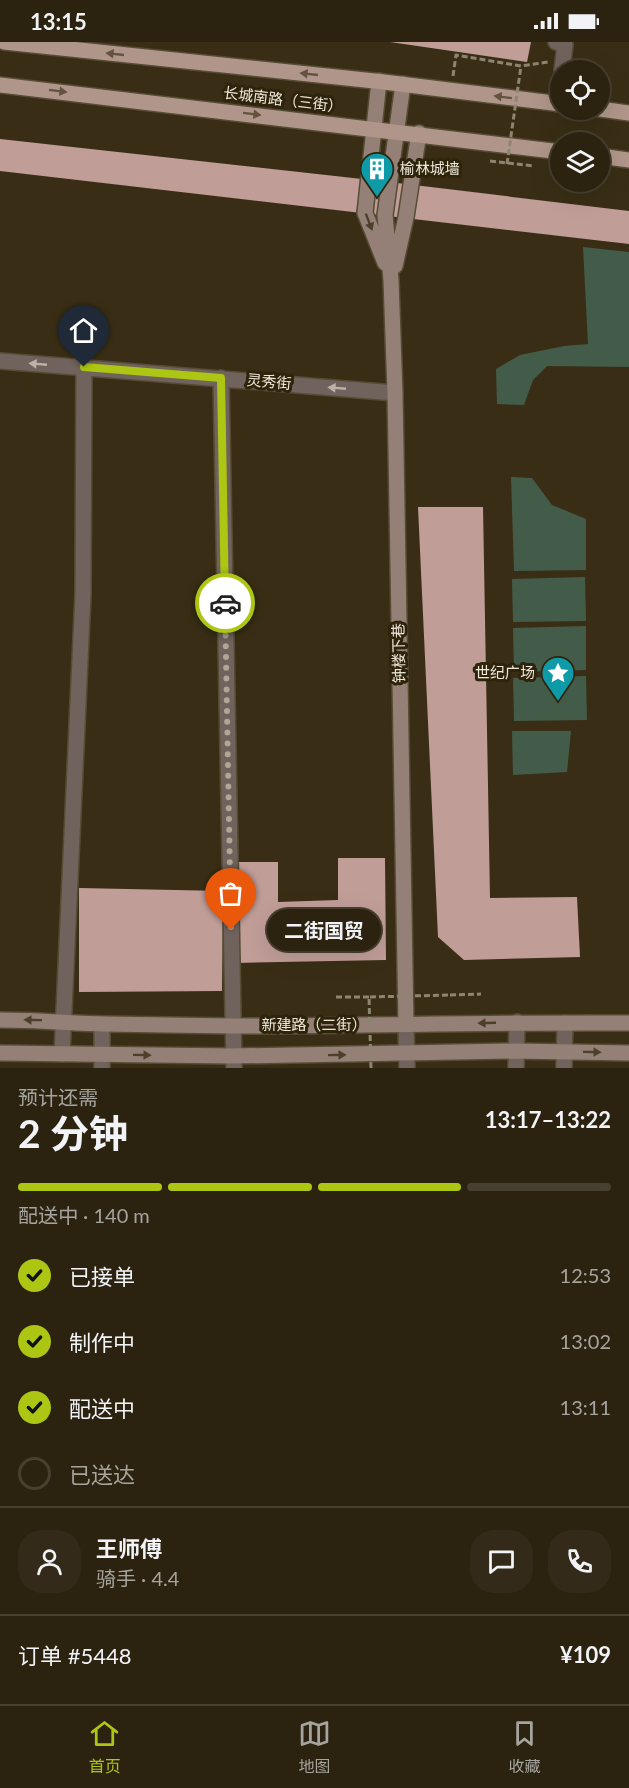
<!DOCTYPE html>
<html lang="zh">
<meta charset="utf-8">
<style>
:root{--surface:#2b2210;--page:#332a19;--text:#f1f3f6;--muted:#a6a49f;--line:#473f30;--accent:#acc613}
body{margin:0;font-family:Lato,"Noto Sans SC",sans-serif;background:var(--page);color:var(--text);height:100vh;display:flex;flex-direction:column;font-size:22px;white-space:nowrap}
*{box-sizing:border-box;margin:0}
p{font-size:20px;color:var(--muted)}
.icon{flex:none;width:33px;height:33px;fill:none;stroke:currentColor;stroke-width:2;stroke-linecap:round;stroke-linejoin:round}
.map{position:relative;height:1026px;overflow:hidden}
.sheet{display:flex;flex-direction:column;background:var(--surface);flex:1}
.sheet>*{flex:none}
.fabs{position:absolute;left:550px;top:18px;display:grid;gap:12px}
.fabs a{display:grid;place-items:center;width:60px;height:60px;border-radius:50%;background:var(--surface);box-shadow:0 6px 24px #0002,0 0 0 2px var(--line);font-size:30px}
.pin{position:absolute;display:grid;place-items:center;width:51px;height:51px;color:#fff;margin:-62px -26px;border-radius:50% 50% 50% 0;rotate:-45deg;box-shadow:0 0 6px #0007}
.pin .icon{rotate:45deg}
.courier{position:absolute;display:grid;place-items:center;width:60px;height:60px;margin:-30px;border:4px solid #acc613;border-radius:50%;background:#fff;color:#222;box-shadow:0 2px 8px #0007}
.bubble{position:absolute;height:42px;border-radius:21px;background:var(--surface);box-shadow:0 6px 24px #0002,0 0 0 2px var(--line);font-size:20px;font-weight:700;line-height:42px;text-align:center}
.headline em{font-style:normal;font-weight:700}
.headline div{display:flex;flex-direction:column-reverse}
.headline{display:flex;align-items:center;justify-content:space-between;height:102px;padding:0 18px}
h1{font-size:39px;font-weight:700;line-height:45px}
.bar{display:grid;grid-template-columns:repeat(4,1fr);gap:9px 6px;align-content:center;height:72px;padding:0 18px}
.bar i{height:8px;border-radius:4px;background:var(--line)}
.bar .active{background:var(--accent)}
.bar p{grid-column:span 4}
.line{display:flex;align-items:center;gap:15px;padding:0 18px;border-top:2px solid var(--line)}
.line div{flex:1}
.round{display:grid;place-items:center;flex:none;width:63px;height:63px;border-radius:24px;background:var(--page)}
ol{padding:0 18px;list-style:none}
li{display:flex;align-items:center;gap:18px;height:66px}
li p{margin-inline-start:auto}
li .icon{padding:6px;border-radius:50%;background:var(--accent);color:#111;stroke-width:4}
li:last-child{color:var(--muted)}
li i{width:33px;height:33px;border:3px solid var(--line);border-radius:50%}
.status{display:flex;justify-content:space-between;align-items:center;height:42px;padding:0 30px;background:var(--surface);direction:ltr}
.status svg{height:16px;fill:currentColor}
.dock{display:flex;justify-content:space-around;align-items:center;height:84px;border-top:2px solid var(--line);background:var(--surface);font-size:16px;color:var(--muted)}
.dock a{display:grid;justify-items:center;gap:3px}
.dock .active{color:var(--accent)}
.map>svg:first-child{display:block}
.forest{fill:#435c49}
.building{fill:#c19d98}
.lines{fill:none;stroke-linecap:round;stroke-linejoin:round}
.street-casing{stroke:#564c34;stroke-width:18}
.secondary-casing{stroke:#564c34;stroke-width:18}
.primary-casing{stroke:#564c34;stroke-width:18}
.path{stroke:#8e8571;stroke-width:3;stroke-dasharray:6 3;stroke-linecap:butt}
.street{stroke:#70635d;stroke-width:15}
.secondary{stroke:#948076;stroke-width:15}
.primary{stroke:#b0968a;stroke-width:15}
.path-bridge{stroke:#8e8571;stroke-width:3;stroke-dasharray:6 3;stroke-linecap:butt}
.oneway{fill:#62523e}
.oneway2{fill:#4d402b}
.oneway3{fill:#bcb2a7}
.done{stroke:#afa694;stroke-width:6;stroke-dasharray:0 10.8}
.route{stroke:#acc613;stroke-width:8}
.labels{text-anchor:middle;stroke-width:6;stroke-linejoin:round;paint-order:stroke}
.street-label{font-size:15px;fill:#eee7d9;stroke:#2e240b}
.poi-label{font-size:15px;fill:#eee7d9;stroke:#2e240b;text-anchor:start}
</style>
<div class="status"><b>13:15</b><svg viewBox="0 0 49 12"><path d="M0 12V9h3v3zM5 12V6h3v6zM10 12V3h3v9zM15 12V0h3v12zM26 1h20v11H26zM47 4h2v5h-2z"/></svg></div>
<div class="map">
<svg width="629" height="1026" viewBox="0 0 629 1026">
<rect width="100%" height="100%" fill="#392e15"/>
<!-- forest -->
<path class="forest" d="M583,205L629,210V325L547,324L533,338L524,363L497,362L496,327L520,313L564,304L588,302Z
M511,435L532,436L552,463L586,477V528L514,529Z
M585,535L586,579L513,580L512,537Z
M586,584V628L514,630L513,586Z
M586,634L587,678L514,679L513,636Z
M512,689H571L567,730L513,733Z"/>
<!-- building -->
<path class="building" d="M390,0H531L527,20Z
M0,97L389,140L629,169V202L0,129Z
M418,465H483L490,856L577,855L580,915L464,918L438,895Z
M338,816H385L386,918L235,921L232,820H278V860L338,858Z
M79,846L223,849L222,949L79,950Z"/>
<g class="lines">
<!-- street casing -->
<g class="street-casing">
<path id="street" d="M556,0L565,3L562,28
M558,62L561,38
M0,319L395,351
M221,336L234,1026
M406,983L407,1026
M62,1012L83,552L84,325
M102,1026V982
M516,1026L517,980
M564,1026L565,981"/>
</g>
<!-- secondary casing -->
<g class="secondary-casing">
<path id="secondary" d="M379,39L365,171L385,221
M403,42L385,173L391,238L395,351L406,983
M395,224L406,175L419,91
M0,978C35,978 70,981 105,982C147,983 190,983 232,984C365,984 497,980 629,981
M0,1011L233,1014L516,1009L629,1011"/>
</g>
<!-- primary casing -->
<g class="primary-casing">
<path id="primary" d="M4,0L384,40L561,62
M0,43L561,110
M600,67L629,71
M600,114L629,118"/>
</g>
<!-- path -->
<path class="path" d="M453,34L456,13L521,24L548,20
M490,119L534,124
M450,953L481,952
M336,955H369"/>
<!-- street -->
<use href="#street" class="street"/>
<!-- secondary -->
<use href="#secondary" class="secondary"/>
<!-- primary -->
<use href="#primary" class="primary"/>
<!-- path-bridge -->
<path class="path-bridge" d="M507,122L521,24
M371,1026L369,955L450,953"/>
</g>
<!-- one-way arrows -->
<defs><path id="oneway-solid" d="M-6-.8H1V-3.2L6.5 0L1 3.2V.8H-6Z" transform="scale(1.5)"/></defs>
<g class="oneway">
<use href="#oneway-solid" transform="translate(115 12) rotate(-174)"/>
<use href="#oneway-solid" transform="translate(309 32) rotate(-174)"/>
<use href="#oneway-solid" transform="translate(58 49) rotate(7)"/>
<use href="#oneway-solid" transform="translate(503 55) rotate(-173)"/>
<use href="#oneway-solid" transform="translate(252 72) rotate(7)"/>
</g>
<g class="oneway2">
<use href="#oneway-solid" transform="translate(369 180) rotate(69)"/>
<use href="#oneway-solid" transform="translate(33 978) rotate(-179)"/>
<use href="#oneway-solid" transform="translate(487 981) rotate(178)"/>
<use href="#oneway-solid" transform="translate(592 1010) rotate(1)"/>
<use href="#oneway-solid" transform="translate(142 1013) rotate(1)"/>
<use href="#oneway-solid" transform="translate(337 1013) rotate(-1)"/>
</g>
<g class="oneway3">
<use href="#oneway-solid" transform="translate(38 322) rotate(-175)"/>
<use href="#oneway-solid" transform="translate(337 346) rotate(-175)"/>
</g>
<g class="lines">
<!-- done -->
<path class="done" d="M225,561L231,888"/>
<!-- route -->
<path class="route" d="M84,325L221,336L225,561"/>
</g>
<!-- icons -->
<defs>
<g id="building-pin" transform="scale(1.725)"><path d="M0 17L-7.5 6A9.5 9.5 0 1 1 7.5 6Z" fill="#0f9aa8" stroke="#2e240b"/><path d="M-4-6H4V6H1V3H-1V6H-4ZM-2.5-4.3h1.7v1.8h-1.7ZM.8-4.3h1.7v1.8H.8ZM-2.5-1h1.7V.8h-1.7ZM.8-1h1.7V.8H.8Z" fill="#fff"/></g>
<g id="sight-pin" transform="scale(1.725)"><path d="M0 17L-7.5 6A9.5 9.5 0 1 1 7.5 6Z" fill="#0f9aa8" stroke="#2e240b"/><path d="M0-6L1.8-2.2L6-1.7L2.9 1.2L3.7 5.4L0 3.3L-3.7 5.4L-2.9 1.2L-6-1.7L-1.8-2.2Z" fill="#fff"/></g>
</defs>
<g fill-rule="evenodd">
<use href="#building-pin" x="377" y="127"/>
<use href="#sight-pin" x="558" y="631"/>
</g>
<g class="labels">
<!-- street labels -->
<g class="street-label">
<text transform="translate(283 58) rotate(7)" y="5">长城南路（三街）</text>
<text transform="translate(269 340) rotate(5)" y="5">灵秀街</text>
<text transform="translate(399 611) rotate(-91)" y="5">钟楼下巷</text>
<text x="314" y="988">新建路（二街）</text>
</g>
<!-- poi labels -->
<g class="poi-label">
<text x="400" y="132">榆林城墙</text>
<text x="535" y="636" text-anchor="end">世纪广场</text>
</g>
</g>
</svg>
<div class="fabs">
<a><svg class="icon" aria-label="locate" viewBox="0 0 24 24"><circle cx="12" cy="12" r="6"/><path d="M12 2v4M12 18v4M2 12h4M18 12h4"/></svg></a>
<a><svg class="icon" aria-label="layers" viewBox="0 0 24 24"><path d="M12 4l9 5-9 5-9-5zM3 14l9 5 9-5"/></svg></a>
</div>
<div class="pin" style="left:231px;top:888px;background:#ea580c"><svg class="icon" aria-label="bag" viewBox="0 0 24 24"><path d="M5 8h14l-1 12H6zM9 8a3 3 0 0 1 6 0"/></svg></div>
<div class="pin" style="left:84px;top:325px;background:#1f2937"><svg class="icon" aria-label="home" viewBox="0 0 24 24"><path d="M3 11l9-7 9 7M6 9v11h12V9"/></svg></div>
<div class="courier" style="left:225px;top:561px"><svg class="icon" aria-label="car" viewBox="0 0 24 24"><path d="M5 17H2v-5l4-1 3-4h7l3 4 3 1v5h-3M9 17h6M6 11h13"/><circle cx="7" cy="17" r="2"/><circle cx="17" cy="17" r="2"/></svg></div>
<div class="bubble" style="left:267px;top:867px;width:114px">二街国贸</div>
</div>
<section class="sheet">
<div class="headline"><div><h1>2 分钟</h1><p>预计还需</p></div><em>13:17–13:22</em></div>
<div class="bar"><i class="active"></i><i class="active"></i><i class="active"></i><i></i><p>配送中 · 140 m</p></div>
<ol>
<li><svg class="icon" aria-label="check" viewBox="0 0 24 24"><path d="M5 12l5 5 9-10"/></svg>已接单<p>12:53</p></li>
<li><svg class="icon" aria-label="check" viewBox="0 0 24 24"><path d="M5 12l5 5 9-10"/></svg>制作中<p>13:02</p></li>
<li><svg class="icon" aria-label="check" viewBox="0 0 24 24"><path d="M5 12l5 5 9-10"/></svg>配送中<p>13:11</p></li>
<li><i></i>已送达</li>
</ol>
<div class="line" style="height:108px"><a class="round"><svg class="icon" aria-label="person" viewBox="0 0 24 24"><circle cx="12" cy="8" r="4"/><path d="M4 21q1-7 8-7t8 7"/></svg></a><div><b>王师傅</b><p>骑手 · 4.4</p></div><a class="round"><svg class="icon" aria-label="chat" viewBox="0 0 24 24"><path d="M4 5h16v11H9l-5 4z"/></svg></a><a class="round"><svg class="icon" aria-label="phone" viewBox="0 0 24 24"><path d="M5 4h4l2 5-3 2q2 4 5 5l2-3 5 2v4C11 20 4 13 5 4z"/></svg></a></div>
<div class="line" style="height:78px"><div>订单 #5448</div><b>¥109</b></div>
</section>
<nav class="dock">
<a class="active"><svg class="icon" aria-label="home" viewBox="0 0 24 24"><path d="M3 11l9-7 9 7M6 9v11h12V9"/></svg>首页</a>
<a><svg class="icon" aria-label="map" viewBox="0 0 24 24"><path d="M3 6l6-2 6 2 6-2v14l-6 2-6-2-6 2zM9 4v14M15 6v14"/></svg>地图</a>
<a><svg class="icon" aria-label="saved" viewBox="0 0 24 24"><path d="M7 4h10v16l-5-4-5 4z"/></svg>收藏</a>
</nav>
